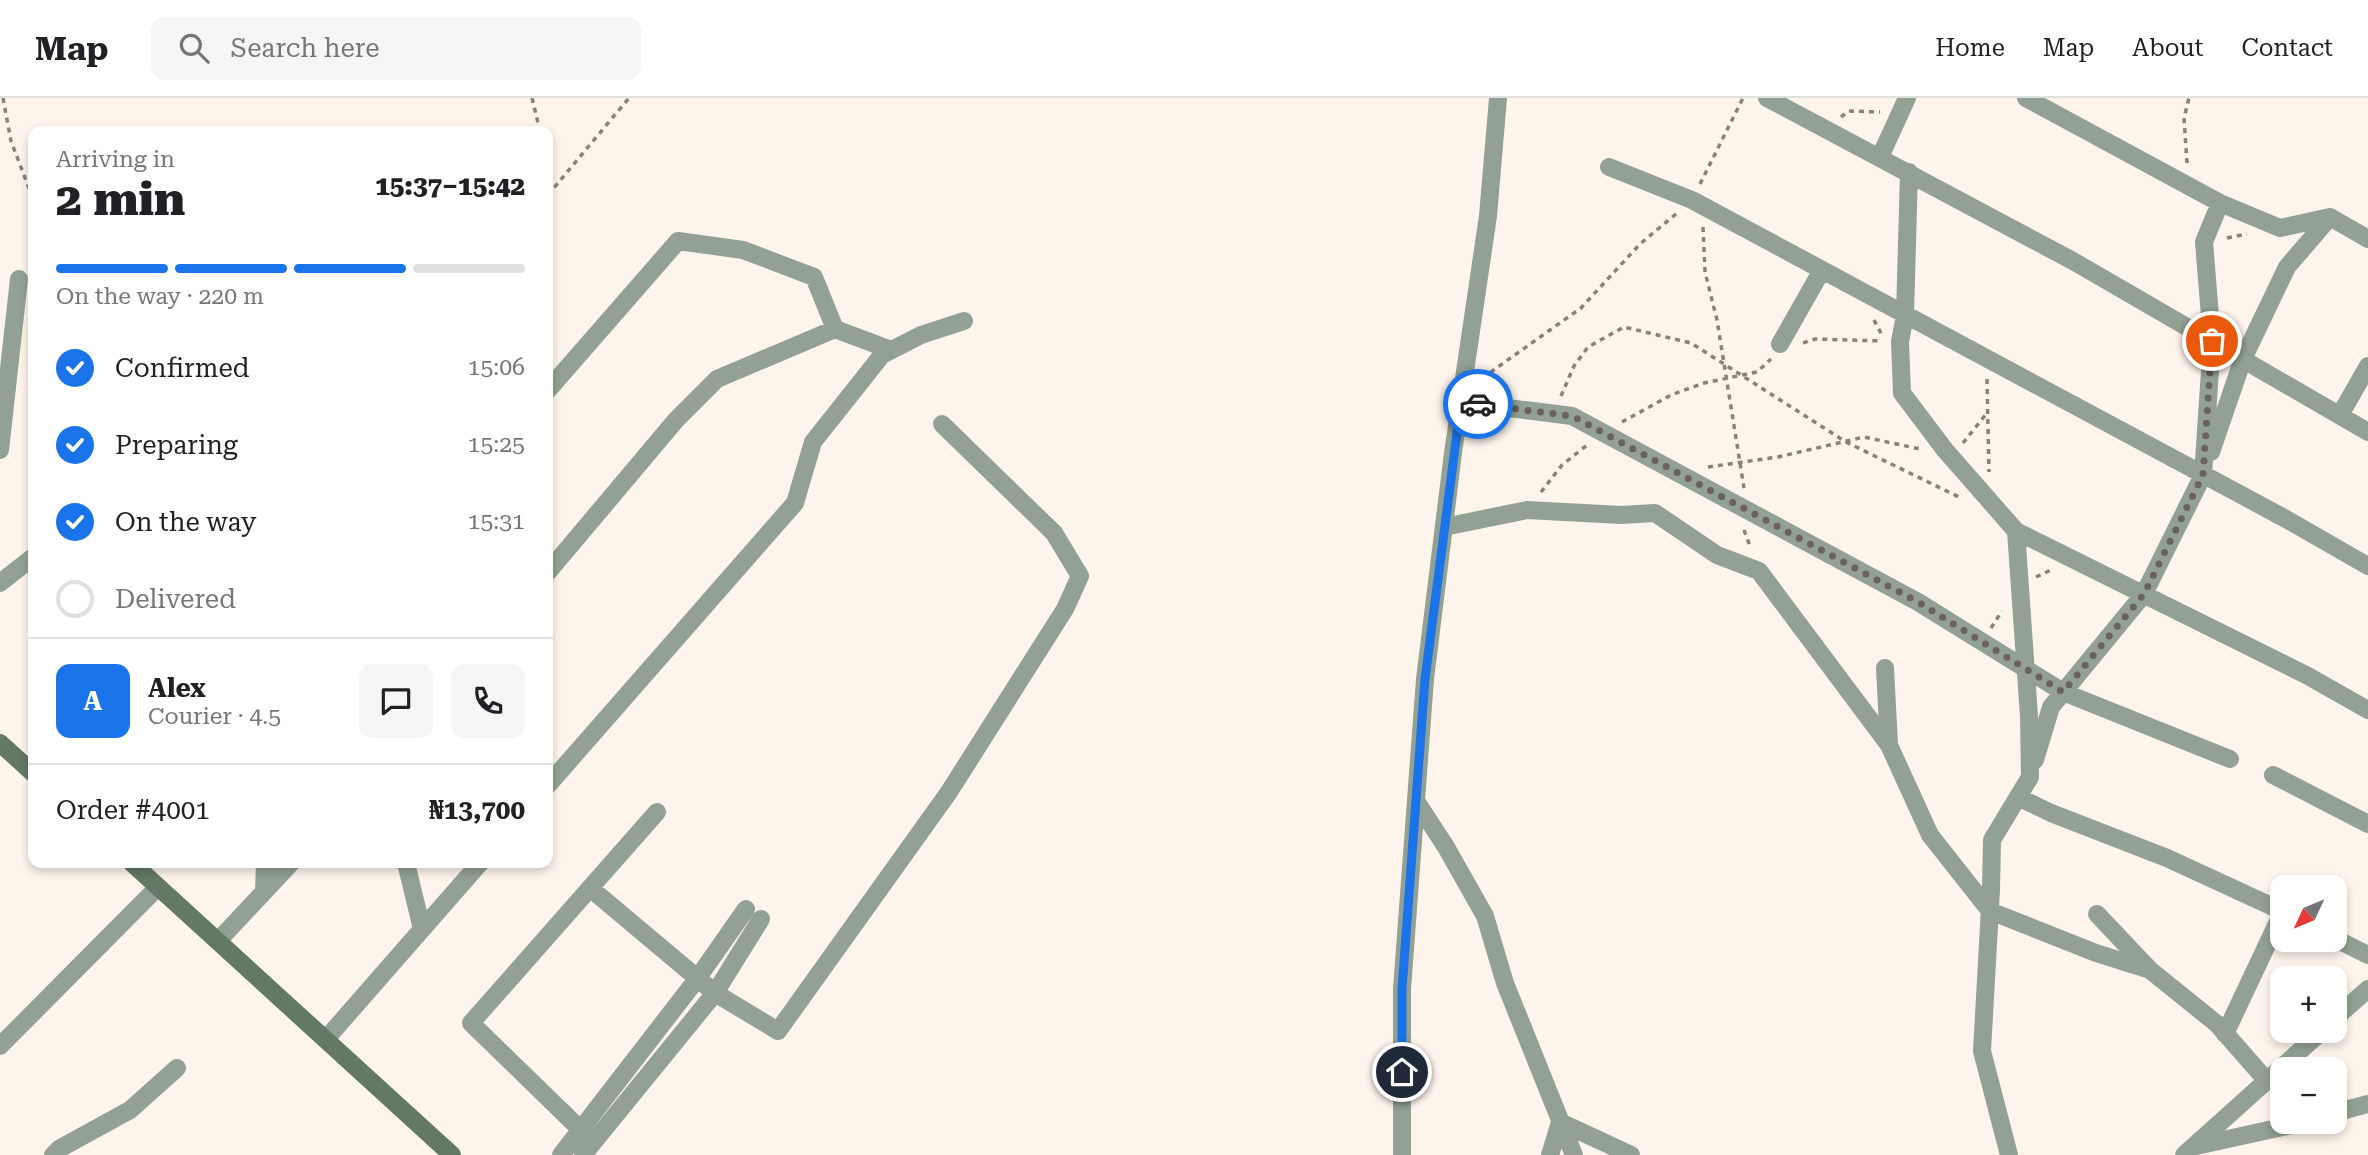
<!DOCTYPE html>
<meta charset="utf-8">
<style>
:root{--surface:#fff;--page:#f6f6f6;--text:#202124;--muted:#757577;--line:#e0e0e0;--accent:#1a73e8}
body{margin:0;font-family:"Roboto Serif",serif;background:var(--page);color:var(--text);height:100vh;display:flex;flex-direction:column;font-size:26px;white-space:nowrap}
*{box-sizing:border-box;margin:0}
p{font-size:23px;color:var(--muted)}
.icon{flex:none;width:38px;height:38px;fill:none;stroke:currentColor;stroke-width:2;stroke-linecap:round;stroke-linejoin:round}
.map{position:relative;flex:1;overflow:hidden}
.panel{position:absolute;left:28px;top:28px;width:525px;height:742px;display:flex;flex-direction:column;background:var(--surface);border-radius:14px;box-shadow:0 4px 10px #0003}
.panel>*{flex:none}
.needle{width:46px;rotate:226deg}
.controls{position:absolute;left:2270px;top:777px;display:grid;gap:14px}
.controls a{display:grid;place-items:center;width:77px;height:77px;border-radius:14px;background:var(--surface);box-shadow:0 4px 10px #0003;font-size:35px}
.pin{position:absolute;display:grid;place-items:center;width:60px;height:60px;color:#fff;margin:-30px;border:4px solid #fff;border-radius:50%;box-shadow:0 2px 7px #0007}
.courier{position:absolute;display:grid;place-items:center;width:70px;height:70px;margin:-35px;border:5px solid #1a73e8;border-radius:50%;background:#fff;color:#222;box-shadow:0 2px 9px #0007}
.head em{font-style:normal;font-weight:800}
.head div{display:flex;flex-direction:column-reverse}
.head{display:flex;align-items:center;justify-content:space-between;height:119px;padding:0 28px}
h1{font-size:46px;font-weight:800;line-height:52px}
.bar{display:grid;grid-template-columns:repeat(4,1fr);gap:10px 7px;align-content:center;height:84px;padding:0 28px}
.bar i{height:9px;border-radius:5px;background:var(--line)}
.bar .current{background:var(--accent)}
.bar p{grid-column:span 4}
.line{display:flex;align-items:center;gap:18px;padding:0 28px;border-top:2px solid var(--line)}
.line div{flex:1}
.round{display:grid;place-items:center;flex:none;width:74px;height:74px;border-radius:14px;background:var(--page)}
ol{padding:0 28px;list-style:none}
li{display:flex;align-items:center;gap:21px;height:77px}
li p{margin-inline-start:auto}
li .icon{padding:7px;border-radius:50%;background:var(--accent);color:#fff;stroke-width:4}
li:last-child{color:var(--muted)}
li i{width:38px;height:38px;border:4px solid var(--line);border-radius:50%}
header{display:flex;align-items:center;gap:42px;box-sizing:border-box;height:98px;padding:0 35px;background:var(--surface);border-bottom:2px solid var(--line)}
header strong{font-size:33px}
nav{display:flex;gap:38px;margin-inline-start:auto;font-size:24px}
.search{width:490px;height:63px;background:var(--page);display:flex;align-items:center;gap:18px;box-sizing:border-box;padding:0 24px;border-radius:14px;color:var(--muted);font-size:26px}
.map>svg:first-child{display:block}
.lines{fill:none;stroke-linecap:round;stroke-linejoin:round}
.path{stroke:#8a8179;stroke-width:3.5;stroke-dasharray:5 5;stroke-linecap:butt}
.minor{stroke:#92a193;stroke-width:18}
.secondary{stroke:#637865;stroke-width:18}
.done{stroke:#6b635b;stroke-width:7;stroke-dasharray:0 12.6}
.route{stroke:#1a73e8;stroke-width:9}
</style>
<header>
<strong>Map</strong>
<div class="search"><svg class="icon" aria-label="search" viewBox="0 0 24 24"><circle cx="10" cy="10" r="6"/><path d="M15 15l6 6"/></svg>Search here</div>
<nav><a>Home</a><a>Map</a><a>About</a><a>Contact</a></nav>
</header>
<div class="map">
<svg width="2368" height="1057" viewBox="0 0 2368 1057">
<rect width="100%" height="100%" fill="#fdf4eb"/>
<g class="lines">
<!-- path -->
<path class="path" d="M3,0L11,43L33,101
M532,0L540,33
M1841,19L1849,13L1880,14
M2187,65L2184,20L2189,0
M1700,86L1743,0
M548,97L629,0
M1703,129L1705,174L1717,222L1744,390
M2227,140L2247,136
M1874,222L1882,237
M1803,245L1815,241L1882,243
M1481,276H1488L1581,210L1640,146L1676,116
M1987,281L1989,374
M1561,298L1574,268L1588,249L1624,229L1691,245L1846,344L1961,400
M1622,324L1671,297L1704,285L1757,274L1771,261
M1963,345L1987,315
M1708,369L1778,359L1864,339L1920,351
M1541,394L1562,367L1587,347
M1744,432L1750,448
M2036,479L2051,472
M1991,530L2002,513"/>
<!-- minor -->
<path class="minor" d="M1767,0L2073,163L2368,334
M2026,0L2220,105L2280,130L2330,119L2368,141
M1880,59L1907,0
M1609,69L1692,102L2286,421L2368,468
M1909,74L1905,217L1900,244L1902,295L1945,352L2016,433L2308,578L2368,612
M1780,246L1822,172
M548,292L678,143L743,152L814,179L835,231L891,252
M1461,304L1572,318L1918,504L2063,594L2230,661
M2340,317L2368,268
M0,352L19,181
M2211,354L2243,261L2287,169L2330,119
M1444,429L1527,412L1621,417L1655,415L1717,457L1759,473L1889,647L1930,737L1990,813L2096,855L2150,872
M548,474L676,322L717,281L835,231
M0,485L33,459
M1885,570L1889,647
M2035,662L2051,609L2144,496L2203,377L2212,243L2204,144L2220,105
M2273,677L2368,726
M548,687L795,405L813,344L882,257L921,237L964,223
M2018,699L2051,715L2167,760L2282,813
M1416,703L1446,749L1485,818L1505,885L1574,1057
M406,765L422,831
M590,790L715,895L761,821
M264,794L265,765
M2097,816L2150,872L2217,926L2267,983
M2334,840L2368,857
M218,843L291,765
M2334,921L2368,891
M2225,936L2282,815
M326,941L480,765
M0,948L158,789
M2334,1015L2368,1006
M581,1032L471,925L657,714
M2196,1048L2305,1024
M53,1057L59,1051L130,1012L177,970
M561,1057L697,881L746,811
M583,1057L715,895L778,933L949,694L1065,511L1080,478L1054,435L942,326
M1402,1057V891L1425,581L1453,355L1488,118L1498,0
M1550,1057L1560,1024L1631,1057
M2009,1057L1982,953L1991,792L1992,742L2030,679L2029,618L2016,433
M2184,1057L2322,933"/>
<!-- secondary -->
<path class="secondary" d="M0,645L33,675
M132,765L452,1057"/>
</g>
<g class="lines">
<!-- done -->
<path class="done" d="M1478,306L1572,318L1918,504L2063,594L2144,496L2203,377L2212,243"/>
<!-- route -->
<path class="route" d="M1402,974V891L1425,581L1461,304L1478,306"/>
</g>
</svg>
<div class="controls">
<a><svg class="needle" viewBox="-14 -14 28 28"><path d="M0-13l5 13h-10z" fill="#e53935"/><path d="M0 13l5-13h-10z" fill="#757577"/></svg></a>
<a>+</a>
<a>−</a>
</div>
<div class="pin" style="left:2212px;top:243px;background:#ea580c"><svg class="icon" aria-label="bag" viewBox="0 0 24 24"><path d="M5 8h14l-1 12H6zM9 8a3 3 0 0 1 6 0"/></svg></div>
<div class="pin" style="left:1402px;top:974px;background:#1f2937"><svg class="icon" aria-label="home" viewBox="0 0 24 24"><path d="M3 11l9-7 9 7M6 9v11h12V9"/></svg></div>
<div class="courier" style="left:1478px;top:306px"><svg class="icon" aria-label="car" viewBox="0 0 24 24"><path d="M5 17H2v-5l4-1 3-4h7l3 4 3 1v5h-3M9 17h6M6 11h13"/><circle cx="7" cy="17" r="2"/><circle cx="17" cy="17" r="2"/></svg></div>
<section class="panel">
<div class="head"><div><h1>2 min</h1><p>Arriving in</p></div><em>15:37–15:42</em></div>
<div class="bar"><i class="current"></i><i class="current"></i><i class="current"></i><i></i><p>On the way · 220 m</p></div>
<ol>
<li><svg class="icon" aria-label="check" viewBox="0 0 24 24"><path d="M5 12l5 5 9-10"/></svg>Confirmed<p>15:06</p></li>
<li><svg class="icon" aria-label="check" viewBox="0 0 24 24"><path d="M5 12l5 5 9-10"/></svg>Preparing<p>15:25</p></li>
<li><svg class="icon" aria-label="check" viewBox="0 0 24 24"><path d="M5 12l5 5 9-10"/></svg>On the way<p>15:31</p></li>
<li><i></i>Delivered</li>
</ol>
<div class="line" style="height:126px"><b class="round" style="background:var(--accent);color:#fff">A</b><div><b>Alex</b><p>Courier · 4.5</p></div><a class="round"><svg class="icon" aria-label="chat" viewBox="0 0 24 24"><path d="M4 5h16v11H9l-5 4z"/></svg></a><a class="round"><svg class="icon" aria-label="phone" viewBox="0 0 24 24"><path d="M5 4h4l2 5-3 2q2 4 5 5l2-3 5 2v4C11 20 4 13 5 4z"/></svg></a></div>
<div class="line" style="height:91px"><div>Order #4001</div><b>₦13,700</b></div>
</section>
</div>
